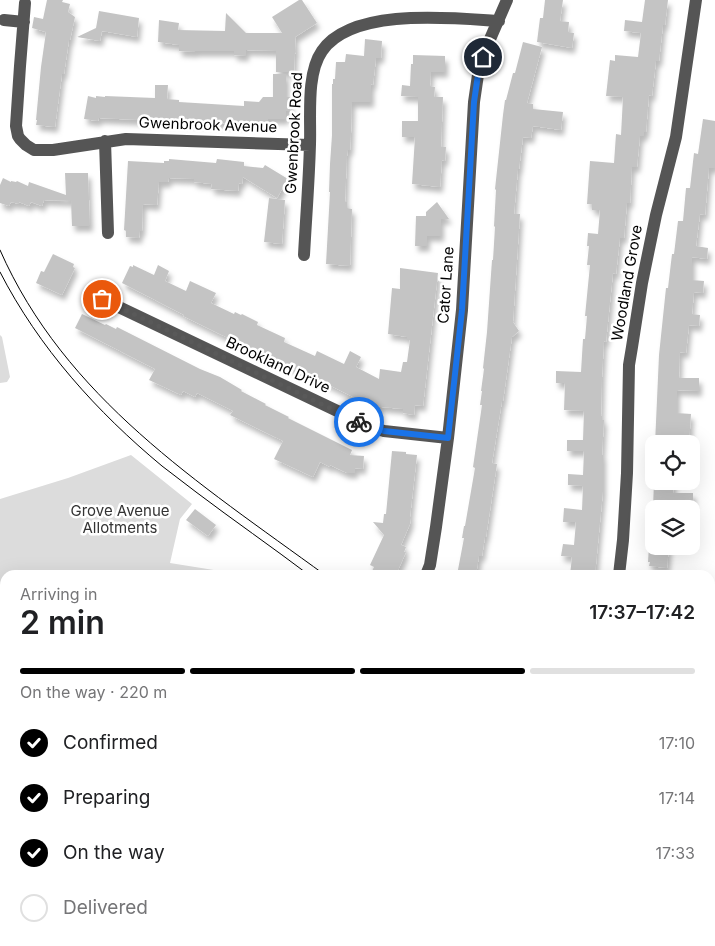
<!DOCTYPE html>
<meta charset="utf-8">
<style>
:root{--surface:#fff;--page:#f2f2f2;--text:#202124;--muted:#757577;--line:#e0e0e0;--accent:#000}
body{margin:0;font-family:Inter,sans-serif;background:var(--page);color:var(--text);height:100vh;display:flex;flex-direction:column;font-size:19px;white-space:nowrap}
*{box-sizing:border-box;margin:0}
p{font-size:16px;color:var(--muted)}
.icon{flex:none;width:28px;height:28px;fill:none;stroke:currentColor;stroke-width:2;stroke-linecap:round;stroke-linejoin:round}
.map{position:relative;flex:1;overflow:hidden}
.panel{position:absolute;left:0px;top:570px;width:715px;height:376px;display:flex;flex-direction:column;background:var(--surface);border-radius:15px 15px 0 0;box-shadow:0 5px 20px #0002}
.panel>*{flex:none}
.tools{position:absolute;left:645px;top:435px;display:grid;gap:10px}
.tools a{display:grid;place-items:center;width:55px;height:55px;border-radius:10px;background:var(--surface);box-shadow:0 5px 20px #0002;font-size:25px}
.pin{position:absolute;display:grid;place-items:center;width:42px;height:42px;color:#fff;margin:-21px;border:2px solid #fff;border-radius:50%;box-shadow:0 1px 5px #0007}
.courier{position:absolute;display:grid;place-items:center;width:50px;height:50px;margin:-25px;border:4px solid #1a73e8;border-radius:50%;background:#fff;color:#222;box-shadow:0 1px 6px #0007}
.headline em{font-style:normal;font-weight:600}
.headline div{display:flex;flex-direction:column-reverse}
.headline{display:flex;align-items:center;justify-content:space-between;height:85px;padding:0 20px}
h1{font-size:32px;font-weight:600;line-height:38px}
.bar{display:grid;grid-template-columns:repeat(4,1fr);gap:8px 5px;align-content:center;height:60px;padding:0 20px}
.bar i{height:6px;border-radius:4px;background:var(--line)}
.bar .active{background:var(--accent)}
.bar p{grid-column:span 4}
ol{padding:0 20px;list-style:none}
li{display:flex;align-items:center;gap:15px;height:55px}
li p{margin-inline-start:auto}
li .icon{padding:5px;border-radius:50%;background:var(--accent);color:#fff;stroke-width:4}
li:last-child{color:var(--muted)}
li i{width:28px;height:28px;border:2px solid var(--line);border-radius:50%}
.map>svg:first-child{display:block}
.green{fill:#dcdcdc}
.building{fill:#c4c4c4;filter:url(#shadow)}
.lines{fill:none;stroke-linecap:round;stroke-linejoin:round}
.minor{stroke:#555;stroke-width:12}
.tram{stroke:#000;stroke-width:1}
.done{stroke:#595959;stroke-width:5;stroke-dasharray:0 9}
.route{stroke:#1a73e8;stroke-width:6}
.labels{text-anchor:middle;stroke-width:5;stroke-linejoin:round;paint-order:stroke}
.street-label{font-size:15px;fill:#000;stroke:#fff}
.park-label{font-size:15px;fill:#333;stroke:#fff}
</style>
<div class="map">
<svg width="715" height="946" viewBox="0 0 715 946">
<defs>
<filter id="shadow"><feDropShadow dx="3" dy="5.5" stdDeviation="2.5" flood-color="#0004"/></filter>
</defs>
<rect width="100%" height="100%" fill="#fff"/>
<!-- green -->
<path class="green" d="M0,335L2,337L10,377L7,382L0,383Z
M131,455L192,504L180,519L170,563L220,571L219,575H5V941H269L267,946H0V499L68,478Z
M710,742L715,743V851L710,849Z"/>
<!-- building -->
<path class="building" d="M47,0H63L62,2L70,4L68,12L75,17L70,40H69L64,74H62L55,127L36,125L37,120H36L41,67L46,32L32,28L34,17L43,19Z
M299,0H302L317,23L295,37L296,54L295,52L294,72H276V51L246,50V56L234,55V51H195V52L179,51V45L158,42L159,20L179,23L178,30L225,31L226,13L246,33H282L272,17Z
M545,0H563L560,21L569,22L568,32L574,33L572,48L537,42L540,18H543Z
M645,0H668L665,25H663L659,61H656L652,96L649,95L646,132H644V136H640L637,167H632L630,203H627L624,238H620L616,274L613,273L606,342L604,341L602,377L601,416H602V420H604L602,455H603V491L595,575H570L572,557L561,556L563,544L574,545L576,522H563L564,508L582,510L583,486L568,485V474L583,475L584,451H567V440H583L584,411L564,410L565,383H556V371L581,372L583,339H585L587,316H585L590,265H587L589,246H587L588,233L598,234L600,210H592V204H587L590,161L614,163L616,134L621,135L623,97L606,96L610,60L615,61V55L638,57L641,33L624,31L625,20L642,22Z
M99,11L139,18L137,37L102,31L100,41L77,37L96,28Z
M365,39L382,41L381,58H376L373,85L371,84V102H352L351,133L350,150H348L347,156L345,202H347V208L352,209L350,266L326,264L330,192H329L330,164L332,135V84H333V79H335L336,62H345L346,54L364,56Z
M523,42L542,47L527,103L533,104V109L563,112L561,130L533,126L531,138L523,137L519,169H518L514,214H520L513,322L519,331L512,337L503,401H502L492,463L497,464L486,537H485L482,556H479L476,575H457L464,538H462L464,526H465L475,468L473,467L482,405H480L482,391H481L484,369L483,368L487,332L492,260H493L495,227L494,226L496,190L495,189L503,115L505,100H506L513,73H515Z
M413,55L445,56V72H431L430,86L435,87L434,97H430H443L441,147H446L445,161L442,160L440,187L412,184L415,137H402V121H418V97L401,96L402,85L410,86L411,64H413Z
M273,74H286V97H291L290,111H286V119H268V121H251V124L178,122L99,118L98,121L84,119L88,96L96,98V96L105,97V96L155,98V85H168L167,99L179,100V102L244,106V101L259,102L263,97H273Z
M703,119L715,121V168H709L705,215L700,214L696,246L708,248L707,259L692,257V280L704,281L703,293L694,292L692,314L700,315L699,326L689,325L686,353L680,352L679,378H699V391L677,390V413L691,414L689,444H655L659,355L666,288H668L672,254H674L678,221H683L686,188H690L694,153L698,154Z
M169,159L216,163L217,159L244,162V166L263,168L265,165L288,179L277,198L243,177L242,184L239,183L238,191L211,189L212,184L194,182V179L169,178L168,182H159L157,205L143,204L142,231H140L139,238L126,237V231L124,230L128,161L164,163V161H169Z
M65,173H88L90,226H72L71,201L44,200L42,206L31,202L29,206L19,202V204L11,202L9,206L0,203V185L3,178L11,182V181L16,182L17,181L28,186L29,182L66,195Z
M269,198L285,200L282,244L264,242Z
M437,202L449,219H441V236H427V246H415L416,216H426V212Z
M53,254L74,264L73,267L75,268L62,295L36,283L41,271L44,272Z
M133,265L154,275L158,265L169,271L165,281L186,291L190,281L216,293L211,303L234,314L235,312L241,315L242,314L258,322L257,325L285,338L284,342L315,356L317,351L344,364L350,351L361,357L356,367L379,379L380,369L401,372L403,362H407L410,340H407V337L388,334L392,288L400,289V268L438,273L423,406L415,405L414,415L403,413V409L371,406L297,369L296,370L264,356L231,338L230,339L183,316L184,315L122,283L130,266L133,267Z
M82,314L105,325L106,324L116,329L117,327L200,369L220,377L242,390L241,391L266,404L265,405L289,417L288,418L352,450L350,455L364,456L363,469L355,468V473H347L330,465V467L320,462L313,477L274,459L283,441L230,415L233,411L197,393L195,397L183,391L181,395L149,380L155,369L75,328Z
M392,451L406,452V454L417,455L410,517H411L410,524L401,545L406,547L404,552H406L396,575H370L374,567L370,565L384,535L373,522L383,523L384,514H386Z
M654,481H674L673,493H693V505L672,504V509H653Z
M195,509L216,525L208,536L186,520Z
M649,546H669L667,568L649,566L650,562H648Z"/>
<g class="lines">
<!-- minor -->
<path class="minor" d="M25,3L20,66L16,126L18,136L20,139L26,145L34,150H53L126,139L310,145
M4,20L24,22
M105,141L108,233
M304,255C306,218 309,181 310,144C311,117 306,74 322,51C352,7 452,18 499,21
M102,299L371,427L384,431L448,438
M426,575L430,565L436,527L448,438L462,310L474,102L479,68L487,46L507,0
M619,575L623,540L627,473L629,365L632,347L642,283L656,215L676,137L696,0
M470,941H487
M699,941L710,946
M373,946V941"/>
<!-- tram -->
<path class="tram" d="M0,250C65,398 199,483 325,575
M0,272C39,348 97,412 162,466C173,475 185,483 196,492C233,520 272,547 309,575
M710,805L715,807
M710,815L715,817"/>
</g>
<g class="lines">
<!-- done -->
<path class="done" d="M102,299L359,422"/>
<!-- route -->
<path class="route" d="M359,422L371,427L384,431L448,438L462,310L474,102L479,68L483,57"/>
</g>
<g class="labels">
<!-- street labels -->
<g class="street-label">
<text transform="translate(208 125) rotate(2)" y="5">Gwenbrook Avenue</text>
<text transform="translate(294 133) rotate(-87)" y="5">Gwenbrook Road</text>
<text transform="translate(627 283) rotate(-80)" y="5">Woodland Grove</text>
<text transform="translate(446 285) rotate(-86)" y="5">Cator Lane</text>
<text transform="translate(278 365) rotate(25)" y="5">Brookland Drive</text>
</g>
<!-- park labels -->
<g class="park-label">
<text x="120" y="516">Grove Avenue<tspan x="120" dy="17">Allotments</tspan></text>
</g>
</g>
</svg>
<div class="tools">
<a><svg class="icon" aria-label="locate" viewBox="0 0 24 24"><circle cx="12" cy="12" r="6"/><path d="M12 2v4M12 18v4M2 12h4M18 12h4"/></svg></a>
<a><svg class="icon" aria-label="layers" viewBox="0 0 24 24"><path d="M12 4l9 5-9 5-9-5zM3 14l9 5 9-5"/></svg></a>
</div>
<div class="pin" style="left:102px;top:299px;background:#ea580c"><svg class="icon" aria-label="bag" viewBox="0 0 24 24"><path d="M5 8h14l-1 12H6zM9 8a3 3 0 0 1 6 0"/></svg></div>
<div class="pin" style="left:483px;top:57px;background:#1f2937"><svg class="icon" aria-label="home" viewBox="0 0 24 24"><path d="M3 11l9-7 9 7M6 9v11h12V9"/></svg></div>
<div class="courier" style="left:359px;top:422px"><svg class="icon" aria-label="bike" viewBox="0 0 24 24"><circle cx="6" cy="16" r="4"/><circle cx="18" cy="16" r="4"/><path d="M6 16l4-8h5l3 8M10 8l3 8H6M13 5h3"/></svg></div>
<section class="panel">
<div class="headline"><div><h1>2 min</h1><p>Arriving in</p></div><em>17:37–17:42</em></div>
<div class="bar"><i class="active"></i><i class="active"></i><i class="active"></i><i></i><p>On the way · 220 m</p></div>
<ol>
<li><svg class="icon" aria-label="check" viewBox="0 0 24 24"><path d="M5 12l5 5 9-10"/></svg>Confirmed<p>17:10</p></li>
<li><svg class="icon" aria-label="check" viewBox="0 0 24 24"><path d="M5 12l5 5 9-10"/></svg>Preparing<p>17:14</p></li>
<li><svg class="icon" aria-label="check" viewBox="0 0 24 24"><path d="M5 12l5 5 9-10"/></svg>On the way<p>17:33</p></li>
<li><i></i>Delivered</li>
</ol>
</section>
</div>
